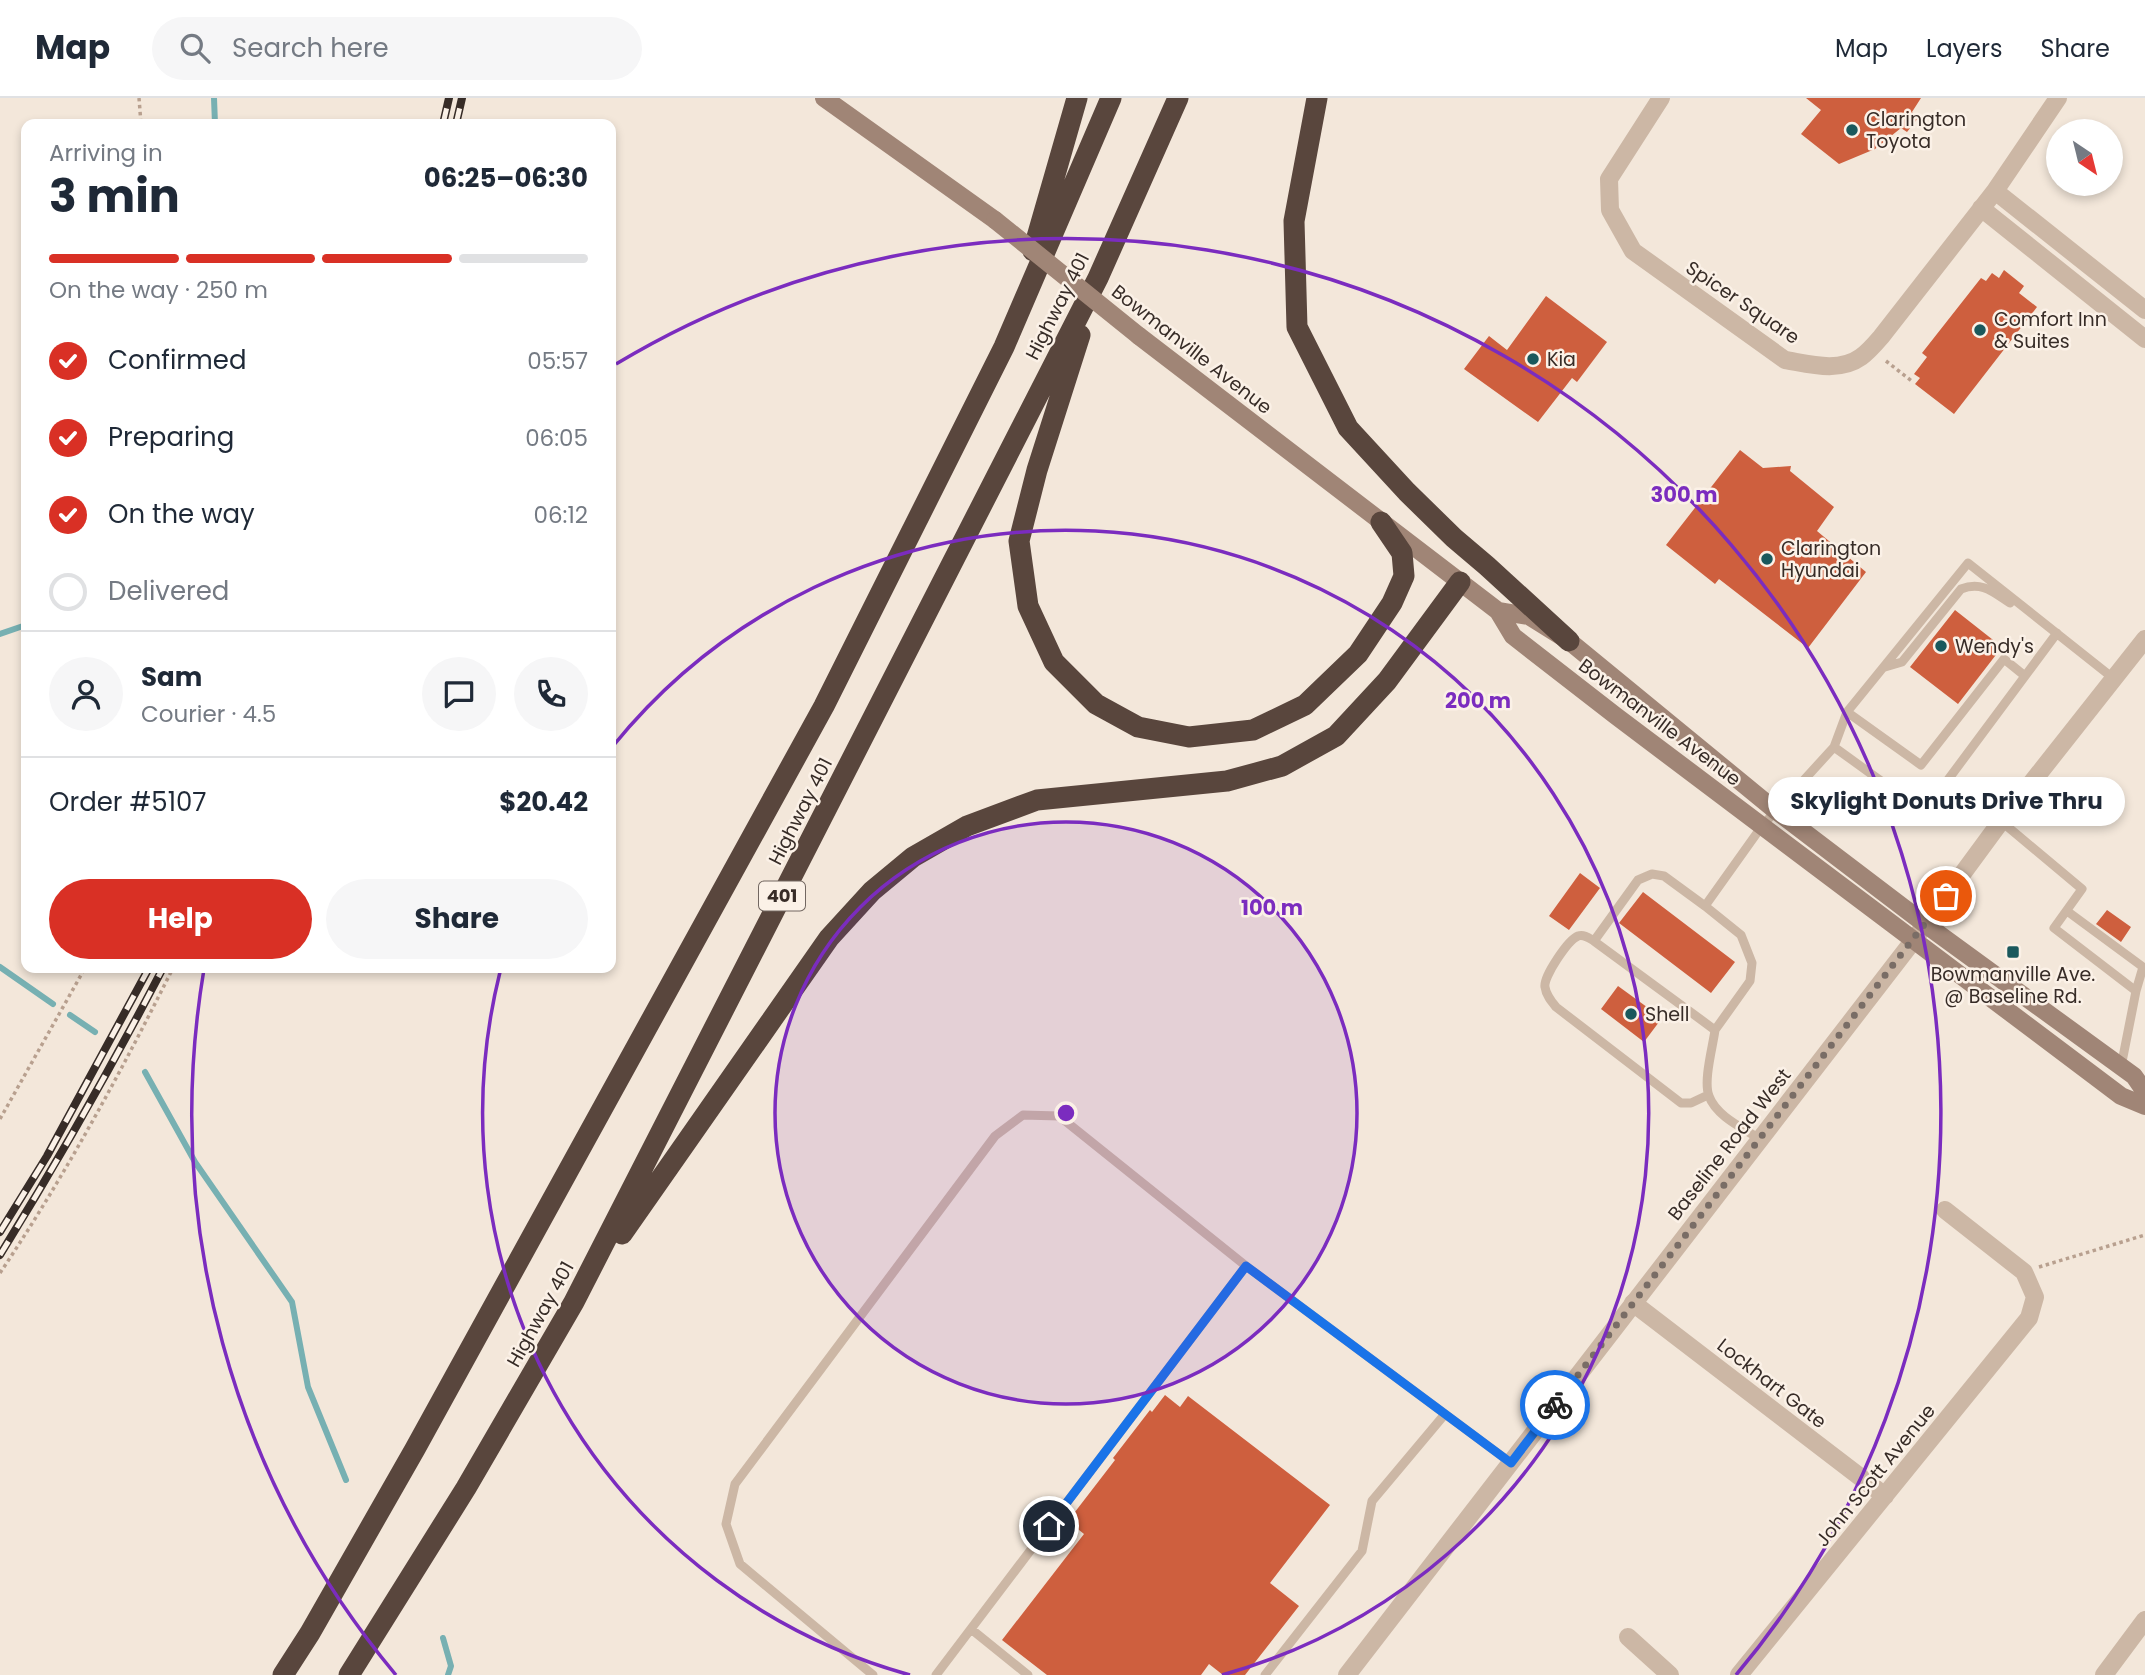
<!DOCTYPE html>
<meta charset="utf-8">
<style>
:root{--surface:#fff;--page:#f6f6f7;--text:#1f2937;--muted:#747a83;--line:#e0e1e3;--accent:#d93025}
body{margin:0;font-family:Poppins,sans-serif;background:var(--page);color:var(--text);height:100vh;display:flex;flex-direction:column;font-size:26px;white-space:nowrap}
*{box-sizing:border-box;margin:0}
p{font-size:23px;color:var(--muted)}
.icon{flex:none;width:38px;height:38px;fill:none;stroke:currentColor;stroke-width:2;stroke-linecap:round;stroke-linejoin:round}
.map{position:relative;flex:1;overflow:hidden}
.side{position:absolute;left:21px;top:21px;width:595px;height:854px;display:flex;flex-direction:column;background:var(--surface);border-radius:14px;box-shadow:0 4px 10px #0003}
.side>*{flex:none}
.needle{width:46px;rotate:145deg}
.fabs{position:absolute;left:2046px;top:21px;display:grid;gap:14px}
.fabs a{display:grid;place-items:center;width:77px;height:77px;border-radius:50%;background:var(--surface);box-shadow:0 4px 10px #0003;font-size:35px}
.pin{position:absolute;display:grid;place-items:center;width:60px;height:60px;color:#fff;margin:-30px;border:4px solid #fff;border-radius:50%;box-shadow:0 2px 7px #0007}
.courier{position:absolute;display:grid;place-items:center;width:70px;height:70px;margin:-35px;border:5px solid #1a73e8;border-radius:50%;background:#fff;color:#222;box-shadow:0 2px 9px #0007}
.bubble{position:absolute;height:49px;border-radius:24px;background:var(--surface);box-shadow:0 4px 10px #0003;font-size:23px;font-weight:700;line-height:49px;text-align:center}
.summary em{font-style:normal;font-weight:700}
.summary div{display:flex;flex-direction:column-reverse}
.summary{display:flex;align-items:center;justify-content:space-between;height:119px;padding:0 28px}
h1{font-size:46px;font-weight:700;line-height:52px}
.bar{display:grid;grid-template-columns:repeat(4,1fr);gap:10px 7px;align-content:center;height:84px;padding:0 28px}
.bar i{height:9px;border-radius:5px;background:var(--line)}
.bar .active{background:var(--accent)}
.bar p{grid-column:span 4}
.line{display:flex;align-items:center;gap:18px;padding:0 28px;border-top:2px solid var(--line)}
.line div{flex:1}
.round{display:grid;place-items:center;flex:none;width:74px;height:74px;border-radius:37px;background:var(--page)}
ol{padding:0 28px;list-style:none}
li{display:flex;align-items:center;gap:21px;height:77px}
li p{margin-inline-start:auto}
li .icon{padding:7px;border-radius:50%;background:var(--accent);color:#fff;stroke-width:4}
li:last-child{color:var(--muted)}
li i{width:38px;height:38px;border:4px solid var(--line);border-radius:50%}
.primary-button{display:flex;gap:14px;margin-top:auto;padding:14px 28px}
.primary-button a{flex:1;height:80px;border-radius:42px;background:var(--accent);color:#fff;font-size:28px;font-weight:700;line-height:80px;text-align:center}
.primary-button a+a{background:var(--page);color:var(--text)}
header{display:flex;align-items:center;gap:42px;box-sizing:border-box;height:98px;padding:0 35px;background:var(--surface);border-bottom:2px solid var(--line)}
header strong{font-size:33px}
nav{display:flex;gap:38px;margin-inline-start:auto;font-size:24px}
.search{width:490px;height:63px;background:var(--page);display:flex;align-items:center;gap:18px;box-sizing:border-box;padding:0 24px;border-radius:38px;color:var(--muted);font-size:26px}
.map>svg:first-child{display:block}
.lines{fill:none;stroke-linecap:round;stroke-linejoin:round}
.stream{stroke:#77b0b2;stroke-width:6}
.building{fill:#ce5f3e}
.path{stroke:#b8a08f;stroke-width:3.5;stroke-dasharray:3.5 3.5;stroke-linecap:butt}
.service{stroke:#ccb7a5;stroke-width:9}
.minor{stroke:#ccb7a5;stroke-width:18}
.tertiary{stroke:#ccb7a5;stroke-width:18}
.secondary{stroke:#a08576;stroke-width:18}
.motorway{stroke:#59463d;stroke-width:21}
.rail-casing{stroke:#372c27;stroke-width:8}
.rail{stroke:#fbf1e7;stroke-width:5;stroke-dasharray:16;stroke-linecap:butt}
.secondary-bridge{stroke:#a08576;stroke-width:18}
.done{stroke:#796d66;stroke-width:7;stroke-dasharray:0 12.6}
.route{stroke:#1a73e8;stroke-width:9}
.ring{fill:none;stroke:#7b2cbf;stroke-width:3.5}
.poi-dot{fill:#1a585c;stroke:#fbf1e7;stroke-width:2.5}
.labels{text-anchor:middle;stroke-width:5;stroke-linejoin:round;paint-order:stroke}
.shield{fill:#fbf1e7;stroke:#726761;stroke-width:2}
.shield-label{font-size:18px;font-weight:bold;fill:#372c27}
.poi-label{font-size:19px;fill:#372c27;stroke:#fbf1e7;text-anchor:start}
.street-label{font-size:19px;fill:#372c27;stroke:#fbf1e7}
.centre{fill:#7b2cbf;stroke:#fbf1e7;stroke-width:3.5}
.ring-label{font-size:21px;text-anchor:middle;font-weight:bold;fill:#7b2cbf;stroke:#fbf1e7;stroke-width:5;stroke-linejoin:round;paint-order:stroke}
</style>
<header>
<strong>Map</strong>
<div class="search"><svg class="icon" aria-label="search" viewBox="0 0 24 24"><circle cx="10" cy="10" r="6"/><path d="M15 15l6 6"/></svg>Search here</div>
<nav><a>Map</a><a>Layers</a><a>Share</a></nav>
</header>
<div class="map">
<svg width="2145" height="1577" viewBox="0 0 2145 1577">
<rect width="100%" height="100%" fill="#f3e7da"/>
<g class="lines">
<!-- stream -->
<path class="stream" d="M214,0L215,26
M0,536L26,527
M0,869L53,906
M70,917L95,934
M145,974L195,1064L292,1204L308,1289L346,1382
M443,1540L451,1568L448,1577"/>
</g>
<!-- building -->
<path class="building" d="M1806,0H1921L1912,14L1919,19L1907,34L1901,30L1875,51L1839,66L1801,36L1821,12Z
M2004,172L2024,188L2019,195L2037,209L1954,316L1915,286L1920,280L1914,276L1927,259L1922,255L1981,180L1986,183L1992,175L1999,180Z
M1546,198L1607,244L1577,284L1572,280L1538,324L1464,271L1489,238L1507,252Z
M1740,352L1763,370L1791,368L1790,373L1834,409L1817,433L1866,474L1808,550L1719,481L1715,486L1666,447Z
M1955,512L2002,549L1958,606L1910,569Z
M1580,775L1600,790L1569,832L1549,818Z
M1643,794L1735,864L1711,895L1619,825Z
M2107,812L2131,829L2121,844L2096,826Z
M1618,888L1662,920L1644,944L1601,911Z
M1165,1297L1180,1309L1188,1298L1330,1407L1270,1485L1299,1508L1245,1577H1223L1209,1566L1201,1577H1047L1002,1542L1084,1436L1068,1423L1115,1362L1113,1360L1150,1312L1152,1314Z"/>
<g class="lines">
<!-- path -->
<path class="path" d="M139,0L141,26
M1886,263L1913,284
M0,1021L85,870
M2039,1169L2145,1137
M0,1175C65,1078 121,974 173,870"/>
<!-- service -->
<path class="service" d="M1885,569L1902,564L1961,491C1982,483 1993,494 2010,505
M1847,614L1921,667L2004,561L2025,578
M1834,649L1924,714L2057,535
M2002,724L2082,791L2054,830L2136,893L2121,969
M1705,808L1741,837L1752,865L1750,883L1715,932
M2067,813L2143,869L2136,893
M1594,843C1589,840 1584,836 1578,838C1568,842 1543,879 1545,889C1546,897 1551,903 1556,909L1681,1005H1691L1708,997
M1760,1041C1743,1030 1716,1018 1709,998C1703,983 1713,948 1715,932L1594,843L1638,782L1652,776L1664,778L1705,808L1762,728L1834,649L1847,614L1968,465L2113,580
M971,1531L1028,1577
M873,1577L740,1466L726,1426L735,1386L995,1038L1023,1017L1059,1018L1246,1168
M936,1577L1246,1168L1511,1365
M1265,1577L1362,1453L1372,1403L1445,1316"/>
<!-- minor -->
<path class="minor" d="M1661,0L1609,81L1610,112L1633,153L1785,262C1809,266 1839,275 1861,259C1868,254 1875,246 1881,239L1995,93L2058,0
M1995,93L2145,212
M1981,110L2145,241
M1633,1205L1885,1398
M1628,1539L1670,1577
M1739,1577L2029,1220L2035,1199L2024,1174L1945,1112
M2104,1577L2145,1522"/>
<!-- tertiary -->
<path class="tertiary" d="M1347,1577L1913,843L1999,726L2145,541"/>
<!-- secondary -->
<path class="secondary" d="M824,0L995,122
M1139,238L1498,513L1513,538L1616,618L2121,998L2145,1008
M1498,513L1529,518L1569,543L1775,712L1925,826L2134,978L2145,994"/>
<!-- motorway -->
<path class="motorway" d="M1317,0L1294,123L1297,229L1348,330L1407,394L1454,440L1487,468L1569,543
M1033,153L1077,0
M1080,237L1037,372L1019,443L1028,508L1054,564L1096,606L1138,629L1189,639L1253,632L1305,607L1358,556L1392,505L1404,478L1402,455L1381,424
M622,1136L829,840L872,793L913,759L967,728L1037,702L1227,683L1282,668L1336,638L1387,583L1460,484
M283,1577L310,1535L415,1351L824,608L1004,249L1111,0
M349,1577L466,1390L574,1204L1098,180L1178,0"/>
<!-- rail casing -->
<g class="rail-casing">
<path id="rail" d="M443,26L449,0
M456,26L462,0
M0,1134L47,1058L149,870
M0,1157C58,1063 112,968 163,870"/>
</g>
<!-- rail -->
<use href="#rail" class="rail"/>
<!-- secondary-bridge -->
<path class="secondary-bridge" d="M995,122L1139,238"/>
</g>
<g class="lines">
<!-- done -->
<path class="done" d="M1555,1307L1946,798"/>
<!-- route -->
<path class="route" d="M1049,1428L1246,1168L1511,1365L1555,1307"/>
</g>
<!-- distance rings -->
<circle cx="1066" cy="1015" r="291" fill="#7b2cbf" fill-opacity=".12"/>
<g class="ring">
<circle cx="1066" cy="1015" r="291"/>
<path d="M910 1577A583 583 0 0 1 500 874M613 648A583 583 0 1 1 1222 1577"/>
<path d="M396 1577A874 874 0 0 1 204 871M616 266A874 874 0 0 1 1736 1577"/>
</g>
<!-- markers -->
<g class="poi-dot">
<circle cx="1852" cy="32" r="7"/>
<circle cx="1980" cy="232" r="7"/>
<circle cx="1533" cy="261" r="7"/>
<circle cx="1767" cy="461" r="7"/>
<circle cx="1941" cy="548" r="7"/>
<rect x="2006" y="847" width="14" height="14" rx="3.5"/>
<circle cx="1631" cy="916" r="7"/>
</g>
<g class="labels">
<!-- shield labels -->
<rect class="shield" x="759" y="783.5" width="46" height="29" rx="5"/>
<g class="shield-label">
<text x="782" y="804">401</text>
</g>
<!-- poi labels -->
<g class="poi-label">
<text x="1866" y="28">Clarington<tspan x="1866" dy="22">Toyota</tspan></text>
<text x="1994" y="228">Comfort Inn<tspan x="1994" dy="22">&amp; Suites</tspan></text>
<text x="1547" y="268">Kia</text>
<text x="1781" y="457">Clarington<tspan x="1781" dy="22">Hyundai</tspan></text>
<text x="1955" y="555">Wendy's</text>
<text x="2013" y="883" text-anchor="middle">Bowmanville Ave.<tspan x="2013" dy="22">@ Baseline Rd.</tspan></text>
<text x="1645" y="923">Shell</text>
</g>
<!-- street labels -->
<g class="street-label">
<text transform="translate(1743 204) rotate(34)" y="7">Spicer Square</text>
<text transform="translate(1057 208) rotate(-63)" y="7">Highway 401</text>
<text transform="translate(1192 251) rotate(38)" y="7">Bowmanville Avenue</text>
<text transform="translate(1660 624) rotate(37)" y="7">Bowmanville Avenue</text>
<text transform="translate(800 713) rotate(-63)" y="7">Highway 401</text>
<text transform="translate(1729 1046) rotate(-52)" y="7">Baseline Road West</text>
<text transform="translate(540 1216) rotate(-61)" y="7">Highway 401</text>
<text transform="translate(1772 1285) rotate(38)" y="7">Lockhart Gate</text>
<text transform="translate(1875 1377) rotate(-51)" y="7">John Scott Avenue</text>
</g>
</g>
<circle cx="1066" cy="1015" r="10" class="centre"/>
<g class="ring-label">
<text x="1684" y="404">300 m</text>
<text x="1478" y="610">200 m</text>
<text x="1272" y="817">100 m</text>
</g>
</svg>
<div class="fabs">
<a><svg class="needle" viewBox="-14 -14 28 28"><path d="M0-13l5 13h-10z" fill="#e53935"/><path d="M0 13l5-13h-10z" fill="#747a83"/></svg></a>
</div>
<div class="pin" style="left:1946px;top:798px;background:#ea580c"><svg class="icon" aria-label="bag" viewBox="0 0 24 24"><path d="M5 8h14l-1 12H6zM9 8a3 3 0 0 1 6 0"/></svg></div>
<div class="pin" style="left:1049px;top:1428px;background:#1f2937"><svg class="icon" aria-label="home" viewBox="0 0 24 24"><path d="M3 11l9-7 9 7M6 9v11h12V9"/></svg></div>
<div class="courier" style="left:1555px;top:1307px"><svg class="icon" aria-label="bike" viewBox="0 0 24 24"><circle cx="6" cy="16" r="4"/><circle cx="18" cy="16" r="4"/><path d="M6 16l4-8h5l3 8M10 8l3 8H6M13 5h3"/></svg></div>
<div class="bubble" style="left:1768px;top:679px;width:357px">Skylight Donuts Drive Thru</div>
<section class="side">
<div class="summary"><div><h1>3 min</h1><p>Arriving in</p></div><em>06:25–06:30</em></div>
<div class="bar"><i class="active"></i><i class="active"></i><i class="active"></i><i></i><p>On the way · 250 m</p></div>
<ol>
<li><svg class="icon" aria-label="check" viewBox="0 0 24 24"><path d="M5 12l5 5 9-10"/></svg>Confirmed<p>05:57</p></li>
<li><svg class="icon" aria-label="check" viewBox="0 0 24 24"><path d="M5 12l5 5 9-10"/></svg>Preparing<p>06:05</p></li>
<li><svg class="icon" aria-label="check" viewBox="0 0 24 24"><path d="M5 12l5 5 9-10"/></svg>On the way<p>06:12</p></li>
<li><i></i>Delivered</li>
</ol>
<div class="line" style="height:126px"><a class="round"><svg class="icon" aria-label="person" viewBox="0 0 24 24"><circle cx="12" cy="8" r="4"/><path d="M4 21q1-7 8-7t8 7"/></svg></a><div><b>Sam</b><p>Courier · 4.5</p></div><a class="round"><svg class="icon" aria-label="chat" viewBox="0 0 24 24"><path d="M4 5h16v11H9l-5 4z"/></svg></a><a class="round"><svg class="icon" aria-label="phone" viewBox="0 0 24 24"><path d="M5 4h4l2 5-3 2q2 4 5 5l2-3 5 2v4C11 20 4 13 5 4z"/></svg></a></div>
<div class="line" style="height:91px"><div>Order #5107</div><b>$20.42</b></div>
<div class="primary-button"><a>Help</a><a>Share</a></div>
</section>
</div>
